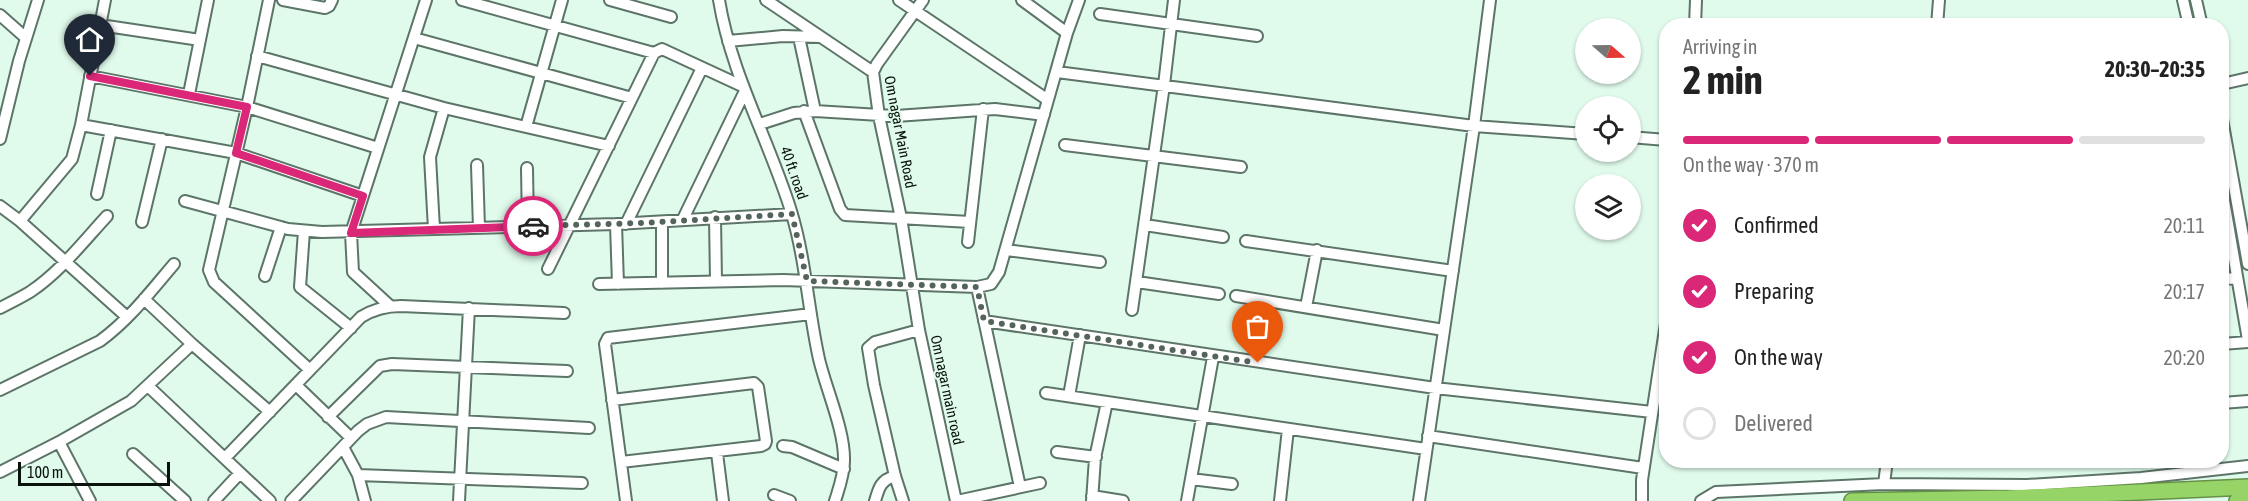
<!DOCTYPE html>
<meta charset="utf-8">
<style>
:root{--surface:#fff;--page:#f6f6f6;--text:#222;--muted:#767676;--line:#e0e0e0;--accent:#db2777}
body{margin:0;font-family:"Asap Condensed",sans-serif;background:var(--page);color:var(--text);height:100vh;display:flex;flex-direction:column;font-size:22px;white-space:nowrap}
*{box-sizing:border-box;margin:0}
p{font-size:20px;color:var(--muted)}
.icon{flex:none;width:33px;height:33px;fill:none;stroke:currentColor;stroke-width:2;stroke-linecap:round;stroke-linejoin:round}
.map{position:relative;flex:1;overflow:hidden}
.side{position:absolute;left:1659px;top:18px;width:570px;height:450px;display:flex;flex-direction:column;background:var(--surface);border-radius:24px;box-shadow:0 2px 4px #0004}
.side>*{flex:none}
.needle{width:39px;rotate:110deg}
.tools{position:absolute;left:1575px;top:18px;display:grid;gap:12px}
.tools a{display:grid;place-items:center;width:66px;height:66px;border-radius:50%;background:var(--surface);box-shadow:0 2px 4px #0004;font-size:30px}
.scale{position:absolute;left:18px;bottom:15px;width:152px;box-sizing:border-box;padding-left:6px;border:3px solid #09120d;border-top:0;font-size:16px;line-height:21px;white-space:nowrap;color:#09120d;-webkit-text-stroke:4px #e0fbec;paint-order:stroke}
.pin{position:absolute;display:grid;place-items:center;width:51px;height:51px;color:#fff;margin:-62px -26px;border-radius:50% 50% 50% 0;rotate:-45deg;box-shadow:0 0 6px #0007}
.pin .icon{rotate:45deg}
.courier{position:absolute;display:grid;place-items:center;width:60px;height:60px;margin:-30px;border:4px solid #db2777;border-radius:50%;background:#fff;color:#222;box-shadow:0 2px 8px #0007}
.overview em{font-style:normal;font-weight:700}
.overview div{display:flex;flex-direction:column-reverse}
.overview{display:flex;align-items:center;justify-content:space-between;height:102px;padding:0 24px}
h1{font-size:39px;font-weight:700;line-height:45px}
.bar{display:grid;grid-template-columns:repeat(4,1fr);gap:9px 6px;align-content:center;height:72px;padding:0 24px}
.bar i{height:8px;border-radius:4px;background:var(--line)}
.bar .selected{background:var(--accent)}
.bar p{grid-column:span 4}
ol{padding:0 24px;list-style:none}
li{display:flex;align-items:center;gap:18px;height:66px}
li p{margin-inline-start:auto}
li .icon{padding:6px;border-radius:50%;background:var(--accent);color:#fff;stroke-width:4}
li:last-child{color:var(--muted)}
li i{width:33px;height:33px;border:3px solid var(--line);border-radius:50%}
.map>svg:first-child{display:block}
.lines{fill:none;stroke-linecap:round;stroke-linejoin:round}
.minor-casing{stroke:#5d7568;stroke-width:14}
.highway-casing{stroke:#659048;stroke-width:18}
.minor{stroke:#fff;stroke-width:10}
.highway{stroke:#96d467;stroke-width:15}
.done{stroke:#54645b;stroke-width:6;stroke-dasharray:0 10.8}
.route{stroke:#db2777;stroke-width:8}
.labels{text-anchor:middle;stroke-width:4.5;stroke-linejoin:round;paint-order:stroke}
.street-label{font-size:15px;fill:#09120d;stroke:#e0fbec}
</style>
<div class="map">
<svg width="2248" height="501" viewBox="0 0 2248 501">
<rect width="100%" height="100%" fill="#e0fbec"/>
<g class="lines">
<!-- minor casing -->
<g class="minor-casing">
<path id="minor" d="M269,0L247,107L209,270L214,282L310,370
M283,0L325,8L329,6L332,0
M462,0L654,53
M610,0L671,17
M719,0C731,74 769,140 791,211C806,260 808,310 819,359C826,389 845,431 844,461C844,475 839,488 835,501
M766,0L873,72
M899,0L1048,100
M923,0L877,64L873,72L879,116L901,218L919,330L956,501
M1022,0L1067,33
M2183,0L2189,26
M2196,0L2202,26
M1100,14L1257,36
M0,15L26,38
M100,25L200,40
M1695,26L1696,0
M1937,26L1939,0
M799,37L815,111
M414,38L632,98
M728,41L783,36L820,37
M257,56L444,108L526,127L562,0
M1057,72L1474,126L1586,134
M90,76L247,107L378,148
M2222,84L2248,78
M189,94L208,0
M804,111L840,209L845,215L970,222
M2222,119L2248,264
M760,124L794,113L815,111L896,116L995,109L1044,115
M81,125L236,153L363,196
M526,127L609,146
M1630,137L1666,140
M0,139L19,61L38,0
M1065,145L1241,167
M477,165L479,228
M527,168L528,226
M2222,189L2248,340
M97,194L111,130
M185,201L288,229L322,232L616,224L792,214
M0,206L20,221L127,317
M715,217L716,281
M683,219L744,93
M20,221L72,159L81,125L105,0
M142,222L162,139
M616,224L618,284
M626,224L702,68
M1145,225L1223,237
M434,229L430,157L444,108
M304,231L300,287L351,328
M1246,241L1453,271
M968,242L983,109
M1006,250L1100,262
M548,269L654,53L662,49L742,86
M265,276L281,227
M2222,279L2237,278
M1137,282L1219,294
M662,283V222
M599,284L783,280L977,287L991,284L999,272L1067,33L1079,0
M977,287L1020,487
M1236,296L1444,330
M144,299L192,344L270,412
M390,306L353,272L351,233L426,0
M1306,307L1317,250
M0,308C10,303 20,298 30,292C60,272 83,242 107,216
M1132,310L1164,85L1174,0
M984,321L1435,388L1652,412
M2222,344L2248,342
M296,385L351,438
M149,387L270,501
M0,390L100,341C129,320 151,291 174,264
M1046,393L1426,449
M1069,396L1080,335
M612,400L754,383L758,387L766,441L765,444L761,446L621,462
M2222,403L2248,401
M328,417L380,366L392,364L567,371
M1428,436L1643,468
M59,442L90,501
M783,446L792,447L844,469
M343,447L358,475L582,483
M1057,452L1096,457
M717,453L723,501
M133,454L185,501
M225,458L361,317C374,309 386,306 401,306L564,313
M0,472L59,442L131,401L192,344
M358,475L365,501
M1191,479L1232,484
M1884,484L1887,460
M774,495L790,501
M1092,496L1123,501
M214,501L240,473
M291,501L358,431L367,424L386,417L589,428
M459,501L469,308
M626,501L605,344L608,338L811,314
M875,501C879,487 881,480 895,476
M903,501L895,476L874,385L868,348L875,342L919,330
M957,501L1040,483
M1092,501L1095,458L1107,402
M1187,501L1213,357
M1280,501L1288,429
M1419,501L1474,126L1490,0
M1642,501V480L1666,323
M1701,501L1716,492L1884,484L2027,485L2141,478L2248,466"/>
</g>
<!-- highway casing -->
<g class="highway-casing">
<path id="highway" d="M1852,501L2009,498L2248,487
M2237,501L2248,500"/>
</g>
<!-- minor -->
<use href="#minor" class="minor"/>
<!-- highway -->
<use href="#highway" class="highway"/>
</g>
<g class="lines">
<!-- done -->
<path class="done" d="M533,226L644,223L792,214L807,281L977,287L984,321L1258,363"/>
<!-- route -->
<path class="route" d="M90,76L247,107L236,153L363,196L351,233L533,226"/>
</g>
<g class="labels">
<!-- street labels -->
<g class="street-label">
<text transform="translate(900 132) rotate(79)" y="5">Om nagar Main Road</text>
<text transform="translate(794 173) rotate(71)" y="5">40 ft. road</text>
<text transform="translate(947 390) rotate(78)" y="5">Om nagar main road</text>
</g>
</g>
</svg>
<div class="tools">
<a><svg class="needle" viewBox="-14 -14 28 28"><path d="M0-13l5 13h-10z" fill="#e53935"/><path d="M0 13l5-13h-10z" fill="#767676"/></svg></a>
<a><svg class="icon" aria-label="locate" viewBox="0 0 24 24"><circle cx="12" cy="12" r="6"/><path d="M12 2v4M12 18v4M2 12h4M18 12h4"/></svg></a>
<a><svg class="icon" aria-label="layers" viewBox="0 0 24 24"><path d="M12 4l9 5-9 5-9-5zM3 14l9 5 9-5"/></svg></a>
</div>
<div class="scale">100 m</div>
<div class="pin" style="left:1258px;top:363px;background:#ea580c"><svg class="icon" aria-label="bag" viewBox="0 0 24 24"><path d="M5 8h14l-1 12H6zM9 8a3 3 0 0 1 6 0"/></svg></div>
<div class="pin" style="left:90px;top:76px;background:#1f2937"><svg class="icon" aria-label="home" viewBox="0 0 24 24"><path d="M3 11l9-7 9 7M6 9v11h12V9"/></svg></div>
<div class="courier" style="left:533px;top:226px"><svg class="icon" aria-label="car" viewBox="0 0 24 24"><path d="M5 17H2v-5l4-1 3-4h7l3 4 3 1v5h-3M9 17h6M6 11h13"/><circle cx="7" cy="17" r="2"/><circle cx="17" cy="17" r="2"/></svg></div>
<section class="side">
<div class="overview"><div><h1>2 min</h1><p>Arriving in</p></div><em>20:30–20:35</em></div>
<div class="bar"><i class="selected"></i><i class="selected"></i><i class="selected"></i><i></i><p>On the way · 370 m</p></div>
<ol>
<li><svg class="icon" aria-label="check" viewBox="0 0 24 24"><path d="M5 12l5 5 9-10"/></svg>Confirmed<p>20:11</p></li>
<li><svg class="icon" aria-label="check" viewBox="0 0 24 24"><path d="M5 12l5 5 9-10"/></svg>Preparing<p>20:17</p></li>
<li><svg class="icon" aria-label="check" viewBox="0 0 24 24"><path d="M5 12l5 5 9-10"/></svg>On the way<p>20:20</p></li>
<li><i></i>Delivered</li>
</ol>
</section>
</div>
